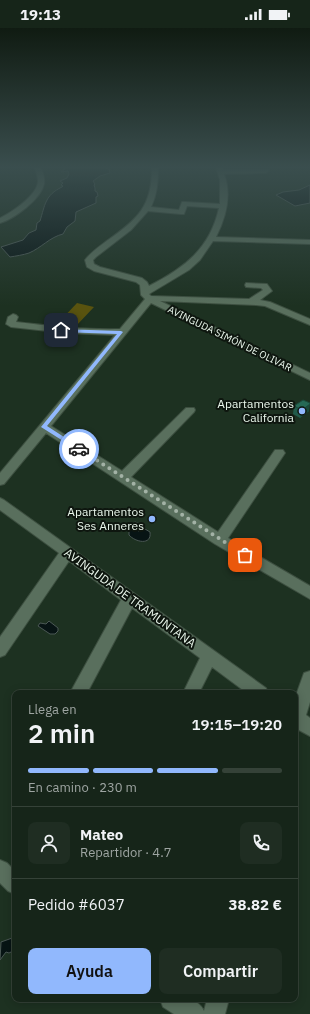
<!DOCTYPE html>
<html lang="es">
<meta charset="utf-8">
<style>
:root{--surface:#162519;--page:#1f2d22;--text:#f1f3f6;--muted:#9ea5a2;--line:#354238;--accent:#91b8fd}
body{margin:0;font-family:"IBM Plex Sans",sans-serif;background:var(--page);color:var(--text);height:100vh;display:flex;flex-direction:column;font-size:15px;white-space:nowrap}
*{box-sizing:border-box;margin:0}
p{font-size:13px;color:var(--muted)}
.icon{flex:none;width:22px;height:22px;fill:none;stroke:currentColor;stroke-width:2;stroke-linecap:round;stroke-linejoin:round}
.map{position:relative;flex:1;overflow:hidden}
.panel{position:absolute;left:12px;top:662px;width:286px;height:312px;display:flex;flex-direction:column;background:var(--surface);border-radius:8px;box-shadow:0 2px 10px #0003,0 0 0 1px var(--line)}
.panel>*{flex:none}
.pin{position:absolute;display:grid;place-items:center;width:34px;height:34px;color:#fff;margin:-17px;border-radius:8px;box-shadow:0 2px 6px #0006}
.courier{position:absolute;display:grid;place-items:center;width:40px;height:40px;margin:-20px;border:3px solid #91b8fd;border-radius:50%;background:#fff;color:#222;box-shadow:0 1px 5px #0007}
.head em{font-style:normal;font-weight:600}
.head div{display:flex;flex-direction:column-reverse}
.head{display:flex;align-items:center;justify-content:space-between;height:68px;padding:0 16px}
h1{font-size:26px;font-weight:600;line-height:30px}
.bar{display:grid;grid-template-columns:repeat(4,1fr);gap:6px 4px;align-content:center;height:48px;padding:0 16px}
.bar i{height:5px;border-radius:3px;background:var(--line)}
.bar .active{background:var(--accent)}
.bar p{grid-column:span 4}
.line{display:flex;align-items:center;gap:10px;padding:0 16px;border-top:1px solid var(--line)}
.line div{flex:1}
.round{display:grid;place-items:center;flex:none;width:42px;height:42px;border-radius:8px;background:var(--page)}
.primary-button{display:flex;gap:8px;margin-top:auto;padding:8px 16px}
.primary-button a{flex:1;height:46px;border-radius:8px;background:var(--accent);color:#111;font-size:16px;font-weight:600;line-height:46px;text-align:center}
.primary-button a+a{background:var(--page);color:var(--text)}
.status{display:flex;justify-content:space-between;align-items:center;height:28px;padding:0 20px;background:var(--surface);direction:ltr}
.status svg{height:11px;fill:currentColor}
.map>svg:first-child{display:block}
.green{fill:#59530f}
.water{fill:#071414;stroke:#4b5855}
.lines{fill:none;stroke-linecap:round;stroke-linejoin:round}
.minor-casing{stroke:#3d4f40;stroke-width:2}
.minor{fill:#596f5d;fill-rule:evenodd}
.wall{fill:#215a4a}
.shaded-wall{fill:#1b4a3c}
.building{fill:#266956;stroke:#1b4a3c}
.route{fill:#91b8fd}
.done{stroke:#a3b2a6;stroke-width:4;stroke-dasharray:0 7.2}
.poi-dot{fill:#91b8fd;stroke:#0e160f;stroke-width:1.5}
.labels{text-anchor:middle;stroke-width:4;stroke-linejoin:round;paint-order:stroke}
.far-street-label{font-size:10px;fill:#ebf8ed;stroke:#0e160f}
.poi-label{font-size:12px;fill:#ebf8ed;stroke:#0e160f;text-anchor:end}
.street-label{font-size:12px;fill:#ebf8ed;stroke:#0e160f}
</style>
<div class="status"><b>19:13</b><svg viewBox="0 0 49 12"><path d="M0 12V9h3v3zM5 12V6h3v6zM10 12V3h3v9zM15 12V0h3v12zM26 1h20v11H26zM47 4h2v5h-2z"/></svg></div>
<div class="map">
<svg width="310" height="986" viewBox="0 0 310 986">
<rect width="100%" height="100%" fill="#1d3121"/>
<!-- green -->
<path class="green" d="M77,275L94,279L76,298L59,294Z"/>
<!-- water -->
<path class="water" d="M64,140H105L109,141L110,145L100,148L93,153L95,156L94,157L95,160V163L97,164L98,168L96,169V175L76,184L75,193L67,199L63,206C50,209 41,220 29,225C23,227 16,228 10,229L1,219L23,212L29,205L36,202L37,195L40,193C45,177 45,167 62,159L63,158L61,157L63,155L60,153L67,150L69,146L68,143L61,144L65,141Z
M310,157V175L295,178L276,167L283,164L299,162Z
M135,494L140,496L137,501L138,503L145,501L150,504C152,518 135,514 129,507V498Z
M49,593L58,600V603L55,606H50L38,598L40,595L46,596Z
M15,909V922L9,925L6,924L0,932L1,914Z"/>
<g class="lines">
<!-- minor casing -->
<g class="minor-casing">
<path id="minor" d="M35,140H41C43,145 45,150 44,156C41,171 14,191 0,195V190C11,185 38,167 38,153C38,148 36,144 35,140Z
M152,140H158C158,155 157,166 151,179L179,182L182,174H185L220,176V152L216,140H222L223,142H268L269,143L266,145L224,146C232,167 226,189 216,209L310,212V216L213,213L200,232L189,242L149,266L151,268L249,271L263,262L261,260L246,259L245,257L246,255L267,256L272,263L260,272L270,274L310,291V297L265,278L256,277L160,273L310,345V352L151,275L51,398L122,443L186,380H194L195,382L194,384L131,449L218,504L275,422H283L285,425L283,428L228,510L310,558V571L215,516L46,405L4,456L0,457V445L115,307L66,305L11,299L6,296L8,289L13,286L16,287L18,289L16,294C51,298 85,302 120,301L145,271L141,267L140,257L136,254L94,243L87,239L85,232C91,224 100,218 108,212C138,191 152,178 152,140ZM187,178L219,180C210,221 184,240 149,258L147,254L142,250L100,239L94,236L93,232L96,229L131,202L148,183L181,186H184Z
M0,470L4,472L266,660L268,665H247L212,639L199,665H183L200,630L132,580L87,665H70L121,572L69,533L5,627L0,629V609L59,525L0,482Z
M310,643V674L306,687L310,690V708L297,701L295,702V670L304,645Z
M0,832L7,835L15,843V866L8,863L0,855Z
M160,971C175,971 197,967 204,983L207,971H229L225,986H174L163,979Z"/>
</g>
<!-- minor -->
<use href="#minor" class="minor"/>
</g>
<!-- wall -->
<path class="wall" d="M294,378L309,383L300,390L293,386Z"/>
<!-- shaded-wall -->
<path class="shaded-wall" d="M310,376L309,383L300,390L302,382Z"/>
<!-- building -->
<path class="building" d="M303,372L310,375V376L302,382L294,378Z"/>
<!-- sky -->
<linearGradient id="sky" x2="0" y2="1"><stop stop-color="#101b12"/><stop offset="0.5" stop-color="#3a4e4e"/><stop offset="1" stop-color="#3a4e4e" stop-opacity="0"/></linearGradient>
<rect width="310" height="278" fill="url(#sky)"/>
<!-- route -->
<path class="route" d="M59,301L121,303L123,304L47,398L81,420V423H79L41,399L117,306L61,304Z"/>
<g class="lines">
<!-- done -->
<path class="done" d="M79,421L245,527"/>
</g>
<!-- markers -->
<g class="poi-dot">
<circle cx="302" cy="383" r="4"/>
<circle cx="152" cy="491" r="4"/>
</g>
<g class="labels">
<!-- far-street labels -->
<g class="far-street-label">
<text transform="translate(230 310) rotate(26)" y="4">AVINGUDA SIMÓN DE OLIVAR</text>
</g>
<!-- poi labels -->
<g class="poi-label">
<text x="294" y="380">Apartamentos<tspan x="294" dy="14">California</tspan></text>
<text x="144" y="488">Apartamentos<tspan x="144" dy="14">Ses Anneres</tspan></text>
</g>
<!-- street labels -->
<g class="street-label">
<text transform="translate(130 570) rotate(36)" y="4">AVINGUDA DE TRAMUNTANA</text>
</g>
</g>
</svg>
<div class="pin" style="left:245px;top:527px;background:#ea580c"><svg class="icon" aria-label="bag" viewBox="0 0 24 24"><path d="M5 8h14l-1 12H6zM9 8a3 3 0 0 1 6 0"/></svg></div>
<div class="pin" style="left:61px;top:302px;background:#1f2937"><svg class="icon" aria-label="home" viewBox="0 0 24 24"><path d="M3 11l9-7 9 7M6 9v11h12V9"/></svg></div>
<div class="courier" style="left:79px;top:421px"><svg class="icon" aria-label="car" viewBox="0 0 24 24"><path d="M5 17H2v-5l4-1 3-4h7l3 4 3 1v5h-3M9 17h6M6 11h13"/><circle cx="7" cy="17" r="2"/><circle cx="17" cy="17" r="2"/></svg></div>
<section class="panel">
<div class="head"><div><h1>2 min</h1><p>Llega en</p></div><em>19:15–19:20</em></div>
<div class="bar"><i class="active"></i><i class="active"></i><i class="active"></i><i></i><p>En camino · 230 m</p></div>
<div class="line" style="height:72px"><a class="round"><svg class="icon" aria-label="person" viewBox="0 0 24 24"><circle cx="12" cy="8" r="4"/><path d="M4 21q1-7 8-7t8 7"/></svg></a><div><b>Mateo</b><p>Repartidor · 4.7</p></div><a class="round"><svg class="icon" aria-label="phone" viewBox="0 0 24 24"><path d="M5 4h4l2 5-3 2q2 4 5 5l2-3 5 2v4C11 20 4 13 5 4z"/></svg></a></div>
<div class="line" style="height:52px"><div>Pedido #6037</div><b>38.82 €</b></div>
<div class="primary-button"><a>Ayuda</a><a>Compartir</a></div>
</section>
</div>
